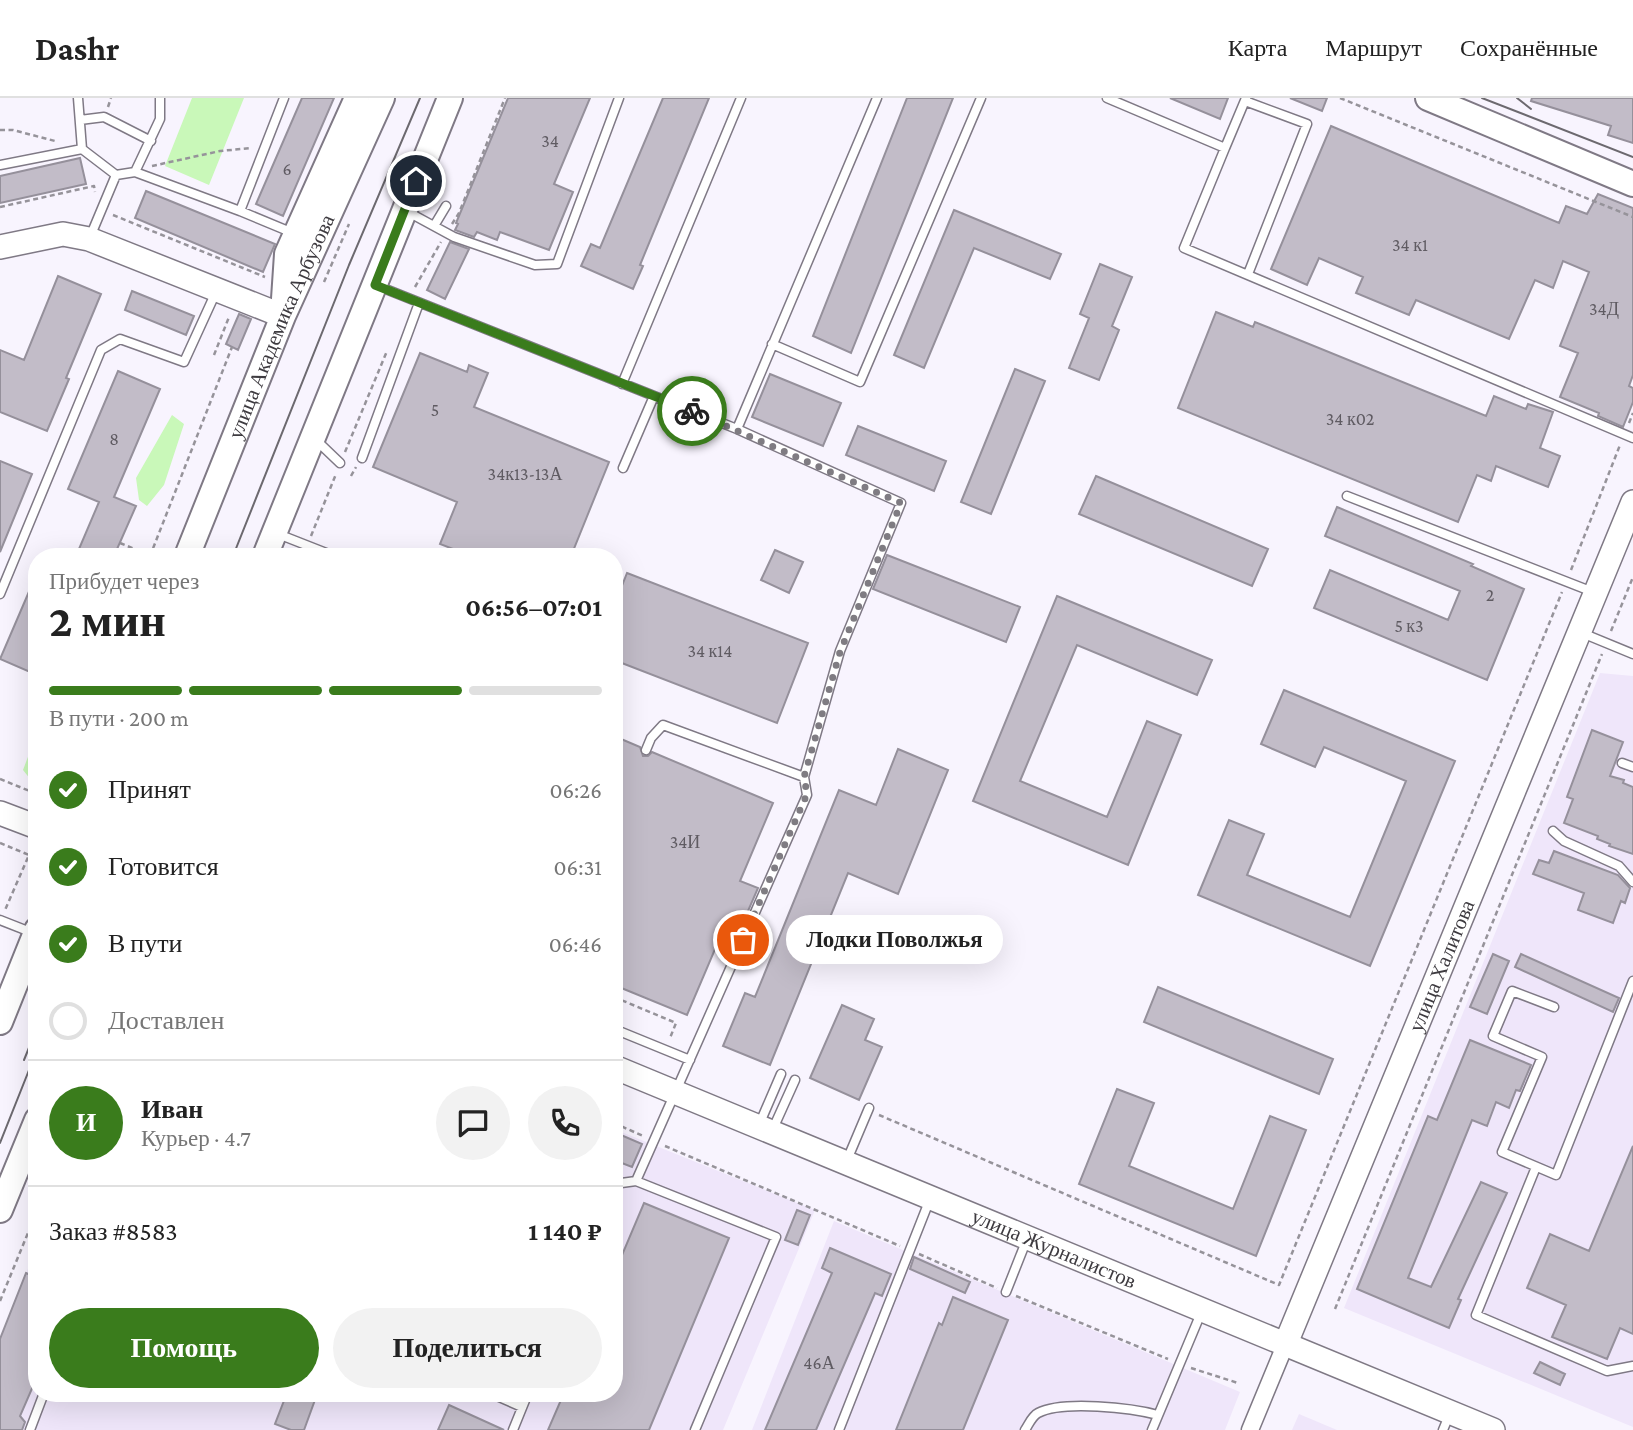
<!DOCTYPE html>
<html lang="ru">
<meta charset="utf-8">
<style>
:root{--surface:#fff;--page:#f2f2f2;--text:#222;--muted:#767676;--line:#e0e0e0;--accent:#3a7c1c}
body{margin:0;font-family:"Crimson Pro",serif;background:var(--page);color:var(--text);height:100vh;display:flex;flex-direction:column;font-size:26px;white-space:nowrap}
*{box-sizing:border-box;margin:0}
p{font-size:23px;color:var(--muted)}
.icon{flex:none;width:38px;height:38px;fill:none;stroke:currentColor;stroke-width:2;stroke-linecap:round;stroke-linejoin:round}
.map{position:relative;flex:1;overflow:hidden}
.details{position:absolute;left:28px;top:450px;width:595px;height:854px;display:flex;flex-direction:column;background:var(--surface);border-radius:28px;box-shadow:0 7px 28px #0002}
.details>*{flex:none}
.pin{position:absolute;display:grid;place-items:center;width:60px;height:60px;color:#fff;margin:-30px;border:4px solid #fff;border-radius:50%;box-shadow:0 2px 7px #0007}
.courier{position:absolute;display:grid;place-items:center;width:70px;height:70px;margin:-35px;border:5px solid #3a7c1c;border-radius:50%;background:#fff;color:#222;box-shadow:0 2px 9px #0007}
.bubble{position:absolute;height:49px;border-radius:24px;background:var(--surface);box-shadow:0 7px 28px #0002;font-size:23px;font-weight:700;line-height:49px;text-align:center}
.head em{font-style:normal;font-weight:700}
.head div{display:flex;flex-direction:column-reverse}
.head{display:flex;align-items:center;justify-content:space-between;height:119px;padding:0 21px}
h1{font-size:46px;font-weight:700;line-height:52px}
.bar{display:grid;grid-template-columns:repeat(4,1fr);gap:10px 7px;align-content:center;height:84px;padding:0 21px}
.bar i{height:9px;border-radius:5px;background:var(--line)}
.bar .on{background:var(--accent)}
.bar p{grid-column:span 4}
.line{display:flex;align-items:center;gap:18px;padding:0 21px;border-top:2px solid var(--line)}
.line div{flex:1}
.round{display:grid;place-items:center;flex:none;width:74px;height:74px;border-radius:37px;background:var(--page)}
ol{padding:0 21px;list-style:none}
li{display:flex;align-items:center;gap:21px;height:77px}
li p{margin-inline-start:auto}
li .icon{padding:7px;border-radius:50%;background:var(--accent);color:#fff;stroke-width:4}
li:last-child{color:var(--muted)}
li i{width:38px;height:38px;border:4px solid var(--line);border-radius:50%}
.primary-button{display:flex;gap:14px;margin-top:auto;padding:14px 21px}
.primary-button a{flex:1;height:80px;border-radius:42px;background:var(--accent);color:#fff;font-size:28px;font-weight:700;line-height:80px;text-align:center}
.primary-button a+a{background:var(--page);color:var(--text)}
header{display:flex;align-items:center;gap:42px;box-sizing:border-box;height:98px;padding:0 35px;background:var(--surface);border-bottom:2px solid var(--line)}
header strong{font-size:33px}
nav{display:flex;gap:38px;margin-inline-start:auto;font-size:24px}
.map>svg:first-child{display:block}
.built{fill:#efe6fa}
.green{fill:#c9f8b9}
.building{fill:#c2bcc8;stroke:#95909b;stroke-width:2}
.lines{fill:none;stroke-linecap:round;stroke-linejoin:round}
.lane-casing{stroke:#7f7985;stroke-width:11}
.street-casing{stroke:#7f7985;stroke-width:19}
.secondary-casing{stroke:#7f7985;stroke-width:26}
.primary-casing{stroke:#7f7985;stroke-width:28}
.path{stroke:#96939a;stroke-width:2.5;stroke-dasharray:5 3.5;stroke-linecap:butt}
.lane{stroke:#fff;stroke-width:8}
.street{stroke:#fff;stroke-width:16}
.secondary{stroke:#fff;stroke-width:23}
.primary{stroke:#fff;stroke-width:24}
.tram{stroke:#6c696f;stroke-width:2}
.done{stroke:#7f7c82;stroke-width:7;stroke-dasharray:0 12.6}
.route{stroke:#3a7c1c;stroke-width:9}
.labels{text-anchor:middle;stroke-width:5;stroke-linejoin:round;paint-order:stroke}
.number-label{font-size:18px;fill:#5f5b62}
.street-label{font-size:21px;fill:#3e3b40;stroke:#fff}
</style>
<header>
<strong>Dashr</strong>
<nav><a>Карта</a><a>Маршрут</a><a>Сохранённые</a></nav>
</header>
<div class="map">
<svg width="1633" height="1332" viewBox="0 0 1633 1332">
<rect width="100%" height="100%" fill="#f8f4fe"/>
<!-- built -->
<path class="built" d="M1600,575L1633,578V1329L1344,1210Z
M614,1031L815,1112L723,1332H0V1241L37,1148V1295H614Z
M834,1123L1240,1294L1225,1332H752Z
M1299,1316L1337,1332H1292Z"/>
<!-- green -->
<path class="green" d="M192,0H244L209,87L165,68Z
M172,317L184,326L164,387L147,408L139,402L136,380Z
M37,635V687H35L23,672Z"/>
<!-- building -->
<path class="building" d="M302,0H334L283,118L256,106Z
M508,0H590L554,86L573,94L549,152L500,134L497,142L477,134L474,139L455,132L458,126L456,125Z
M663,0H709L640,167L643,168L633,191L581,168L591,146L600,150Z
M907,0H953L851,255L813,238Z
M1170,0H1228L1220,21Z
M1290,0H1327L1322,13Z
M1532,0H1633V45L1608,37L1611,28L1531,3Z
M1331,28L1559,125L1566,108L1587,116L1598,96L1633,110V277L1629,288L1633,290V304L1623,329L1598,318L1599,315L1560,299L1578,255L1560,248L1589,174L1563,163L1553,190L1535,182L1509,241L1416,202L1409,217L1356,195L1363,179L1319,160L1307,187L1271,171Z
M80,60L86,86L0,105V78Z
M146,93L275,146L263,174L135,120Z
M954,112L1061,156L1050,181L974,150L924,270L894,257Z
M450,144L469,151L445,201L427,192Z
M1100,166L1132,179L1112,228L1119,232L1099,282L1069,270L1089,220L1080,216Z
M58,178L101,196L66,280L69,281L47,333L0,314V252L24,262Z
M132,193L194,218L186,237L125,212Z
M1216,214L1253,229L1255,224L1486,318L1494,298L1526,311L1528,306L1553,314L1540,350L1560,358L1548,389L1496,368L1491,383L1477,377L1458,424L1178,310Z
M239,216L251,221L238,252L226,246Z
M420,255L467,274L469,267L488,275L474,309L609,364L571,458H471L440,446L457,404L373,369Z
M1015,271L1045,283L991,416L961,404Z
M118,273L160,291L114,399L136,408L114,458H76L99,404L68,391Z
M770,276L841,305L823,348L752,319Z
M858,328L946,363L934,393L846,357Z
M0,363L32,376L0,454Z
M1096,378L1268,451L1252,488L1079,416Z
M1337,409L1473,466L1471,468L1524,491L1487,582L1314,510L1330,472L1448,522L1460,493L1325,438Z
M775,452L803,464L789,495L761,482Z
M887,457L1020,509L1006,544L873,491Z
M37,475V577L0,561Z
M627,475L808,545L777,625L614,562V508Z
M1057,498L1212,562L1197,597L1077,547L1020,683L1107,719L1147,623L1181,637L1128,767L973,703Z
M1284,592L1455,663L1370,868L1198,797L1229,722L1264,736L1247,777L1350,819L1406,683L1324,649L1315,669L1261,646Z
M1592,632L1623,644L1610,678L1624,682L1623,685L1633,689V756L1609,748L1610,746L1597,741L1598,738L1564,725L1573,701L1567,699Z
M614,638L640,649L643,658H648L652,654L773,705L740,783L758,790L735,843L721,837L687,917L614,887Z
M898,651L948,672L898,796L848,775L770,967L723,948L745,895L755,899L839,692L876,707Z
M1554,753L1618,777L1630,790L1625,805L1621,803L1613,825L1578,812L1584,795L1533,776L1539,762L1549,765Z
M1493,856L1509,863L1487,916L1470,909Z
M1521,856L1619,900L1613,914L1515,869Z
M1158,889L1333,961L1319,996L1144,924Z
M842,907L874,921L865,942L882,949L859,1002L810,980Z
M1470,942L1531,967L1520,993L1516,992L1509,1010L1496,1004L1487,1028L1472,1022L1408,1180L1431,1189L1481,1084L1507,1095L1458,1201L1461,1202L1449,1230L1357,1191L1428,1018L1437,1022Z
M1117,991L1154,1005L1129,1068L1233,1111L1270,1018L1306,1032L1256,1158L1079,1086Z
M614,1034L642,1046L632,1069L614,1062Z
M1633,1048V1236L1620,1230L1607,1261L1552,1239L1566,1207L1527,1190L1550,1136L1589,1153Z
M644,1105L729,1140L649,1332H548L564,1295H614V1176Z
M797,1112L810,1117L798,1147L785,1142Z
M830,1150L891,1176L882,1198L875,1195L816,1332H765L832,1175L822,1170Z
M914,1159L970,1184L965,1195L910,1171Z
M26,1175L37,1180V1279L20,1318L25,1324L22,1332H0V1241Z
M953,1199L1008,1222L963,1332H896L939,1225L942,1227Z
M1540,1264L1565,1276L1560,1287L1534,1275Z
M287,1295H305L316,1299L304,1332H291L275,1326Z
M449,1307L504,1332H438Z"/>
<g class="lines">
<!-- lane casing -->
<g class="lane-casing">
<path id="lane" d="M78,0L82,51
M1107,0L1225,50L1246,0
M1245,3L1307,26L1248,176
M80,22L104,19L151,43
M1225,50L1184,150L1633,340
M0,67L82,51L116,77L135,74L240,113L293,135
M135,74L160,21V0
M240,113L284,0
M408,114L454,139L535,167L557,166L619,0
M434,128L446,108
M90,139L116,77
M378,188L737,331L901,405L840,553L804,679L807,697L636,1083L614,1086
M772,246L860,284L981,0
M622,286L741,0
M737,331L877,0
M317,343L340,365
M362,360L419,205
M623,370L654,298
M1347,398L1593,494
M278,436L334,458
M0,496L101,252L120,241L184,264L216,194
M1582,535L1633,556
M646,652L651,640L663,627L804,679
M1622,665L1633,669
M1553,733L1564,743L1619,768L1633,784
M0,822L33,835
M1554,909L1512,893L1493,938L1542,959L1502,1054L1556,1077L1633,883
M614,931L690,962
M759,1027L781,976
M772,1033L795,982
M847,1062L869,1010
M1536,1069L1476,1217L1607,1273L1633,1268
M636,1083L776,1139L695,1332
M1006,1194L1027,1141
M490,1295L522,1309
M30,1332L44,1295
M513,1332L528,1295
M839,1332L930,1101
M1025,1332C1029,1326 1032,1318 1038,1315C1063,1302 1132,1310 1158,1317
M1152,1332L1201,1215
M1443,1332L1450,1315"/>
</g>
<!-- street casing -->
<g class="street-casing">
<path id="street" d="M1250,1332L1286,1245"/>
</g>
<!-- secondary casing -->
<g class="secondary-casing">
<g id="secondary">
<path d="M0,149L63,136L89,141L283,218"/>
<path d="M0,715L37,729"/>
<path id="s1" d="M614,969L1493,1332"/>
<path id="s2" d="M1286,1245L1633,404"/>
</g>
</g>
<!-- primary casing -->
<g class="primary-casing">
<g id="primary">
<path d="M1428,0L1633,86"/>
<path d="M284,201L287,156L357,0"/>
<path id="s3" d="M187,458L283,218L382,0"/>
<path d="M265,458L450,0"/>
<path d="M0,924L37,832"/>
<path d="M0,1112L37,1022"/>
</g>
</g>
<!-- path -->
<path class="path" d="M1340,0L1633,119
M108,9L111,0
M0,32H13L55,43
M152,68L220,53L252,50
M0,109L94,88L95,94
M113,117L265,179
M452,126L459,115L505,0
M324,184L349,126
M415,189L441,144
M214,257L229,219
M1629,325L1633,315
M345,354L387,253
M351,378L356,369
M311,438L336,376
M120,445L149,457
M150,458L232,249
M1571,472L1620,347
M1611,533L1633,479
M0,681L37,696
M0,745L29,757L5,812
M614,899L676,925L670,940
M879,1017L1279,1187L1562,494
M614,1025L643,1038
M665,1048L900,1148
M919,1156L997,1190
M1016,1198L1168,1261
M0,1203L37,1113
M1335,1211L1602,556
M1191,1270L1238,1285"/>
<!-- lane -->
<use href="#lane" class="lane"/>
<!-- street -->
<use href="#street" class="street"/>
<!-- secondary -->
<use href="#secondary" class="secondary"/>
<!-- primary -->
<use href="#primary" class="primary"/>
<!-- tram -->
<path class="tram" d="M1482,0L1633,59
M1517,0L1531,11
M233,458L349,167L420,0
M24,962L37,930
M0,1045L37,952"/>
</g>
<g class="lines">
<!-- done -->
<path class="done" d="M692,313L901,405L840,554L804,679L807,696L743,842"/>
<!-- route -->
<path class="route" d="M416,83L375,187L692,313"/>
</g>
<g class="labels">
<!-- number labels -->
<g class="number-label">
<text x="550" y="49">34</text>
<text x="287" y="77">6</text>
<text x="1410" y="153">34 к1</text>
<text x="1604" y="217">34Д</text>
<text x="435" y="318">5</text>
<text x="1350" y="327">34 к02</text>
<text x="114" y="347">8</text>
<text x="525" y="382">34к13-13А</text>
<text x="1490" y="503">2</text>
<text x="1409" y="534">5 к3</text>
<text x="710" y="559">34 к14</text>
<text x="685" y="750">34И</text>
<text x="819" y="1271">46А</text>
</g>
<!-- street labels -->
<g class="street-label">
<text dy="7" stroke="none"><textPath href="#s3" startOffset="248">улица Академика Арбузова</textPath></text>
<text dy="7" stroke="none"><textPath href="#s2" startOffset="408">улица Халитова</textPath></text>
<text dy="7" stroke="none"><textPath href="#s1" startOffset="476">улица Журналистов</textPath></text>
</g>
</g>
</svg>
<div class="pin" style="left:743px;top:842px;background:#ea580c"><svg class="icon" aria-label="bag" viewBox="0 0 24 24"><path d="M5 8h14l-1 12H6zM9 8a3 3 0 0 1 6 0"/></svg></div>
<div class="pin" style="left:416px;top:83px;background:#1f2937"><svg class="icon" aria-label="home" viewBox="0 0 24 24"><path d="M3 11l9-7 9 7M6 9v11h12V9"/></svg></div>
<div class="courier" style="left:692px;top:313px"><svg class="icon" aria-label="bike" viewBox="0 0 24 24"><circle cx="6" cy="16" r="4"/><circle cx="18" cy="16" r="4"/><path d="M6 16l4-8h5l3 8M10 8l3 8H6M13 5h3"/></svg></div>
<div class="bubble" style="left:786px;top:817px;width:217px">Лодки Поволжья</div>
<section class="details">
<div class="head"><div><h1>2 мин</h1><p>Прибудет через</p></div><em>06:56–07:01</em></div>
<div class="bar"><i class="on"></i><i class="on"></i><i class="on"></i><i></i><p>В пути · 200 m</p></div>
<ol>
<li><svg class="icon" aria-label="check" viewBox="0 0 24 24"><path d="M5 12l5 5 9-10"/></svg>Принят<p>06:26</p></li>
<li><svg class="icon" aria-label="check" viewBox="0 0 24 24"><path d="M5 12l5 5 9-10"/></svg>Готовится<p>06:31</p></li>
<li><svg class="icon" aria-label="check" viewBox="0 0 24 24"><path d="M5 12l5 5 9-10"/></svg>В пути<p>06:46</p></li>
<li><i></i>Доставлен</li>
</ol>
<div class="line" style="height:126px"><b class="round" style="background:var(--accent);color:#fff">И</b><div><b>Иван</b><p>Курьер · 4.7</p></div><a class="round"><svg class="icon" aria-label="chat" viewBox="0 0 24 24"><path d="M4 5h16v11H9l-5 4z"/></svg></a><a class="round"><svg class="icon" aria-label="phone" viewBox="0 0 24 24"><path d="M5 4h4l2 5-3 2q2 4 5 5l2-3 5 2v4C11 20 4 13 5 4z"/></svg></a></div>
<div class="line" style="height:91px"><div>Заказ #8583</div><b>1 140 ₽</b></div>
<div class="primary-button"><a>Помощь</a><a>Поделиться</a></div>
</section>
</div>
